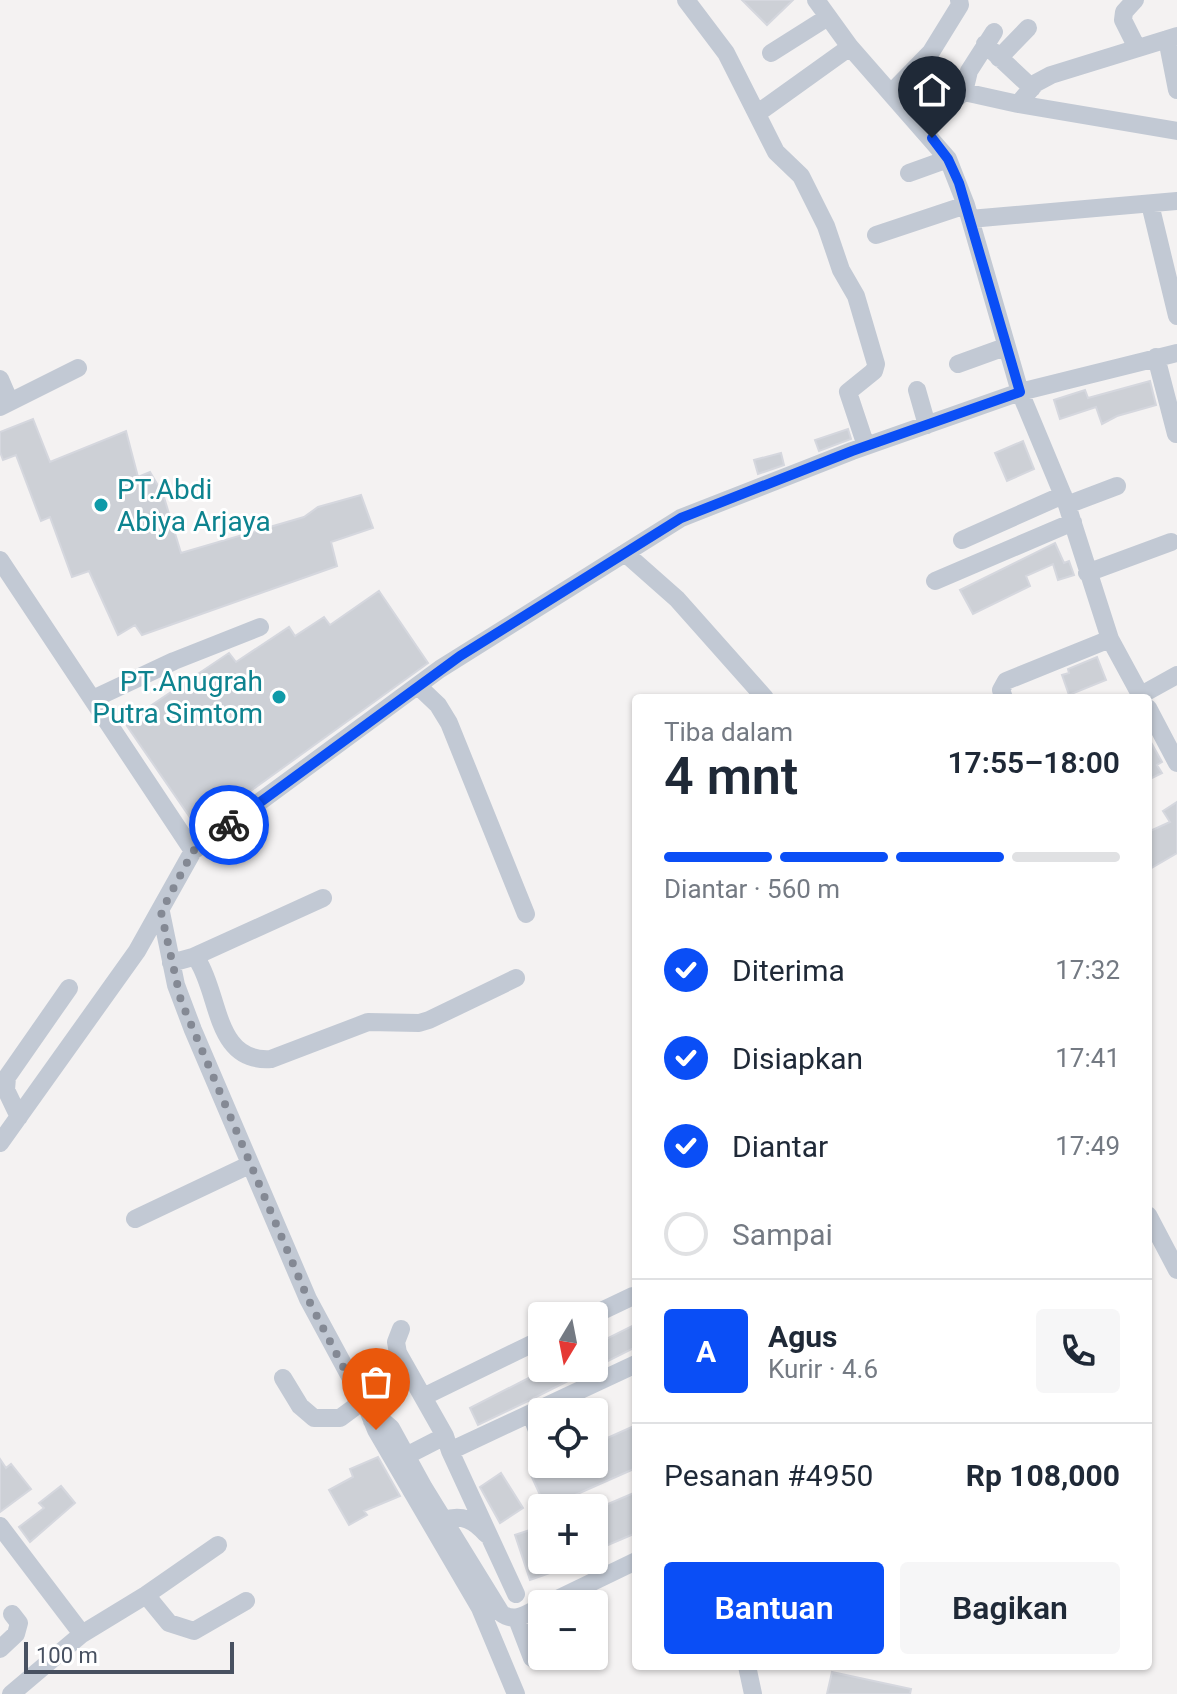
<!DOCTYPE html>
<html lang="id">
<meta charset="utf-8">
<style>
:root{--surface:#fff;--page:#f6f6f7;--text:#1f2937;--muted:#747a83;--line:#e0e1e3;--accent:#0a4ef6}
body{margin:0;font-family:Roboto,sans-serif;background:var(--page);color:var(--text);height:100vh;display:flex;flex-direction:column;font-size:30px;white-space:nowrap}
*{box-sizing:border-box;margin:0}
p{font-size:26px;color:var(--muted)}
.icon{flex:none;width:44px;height:44px;fill:none;stroke:currentColor;stroke-width:2;stroke-linecap:round;stroke-linejoin:round}
.map{position:relative;flex:1;overflow:hidden}
.sheet{position:absolute;left:632px;top:694px;width:520px;height:976px;display:flex;flex-direction:column;background:var(--surface);border-radius:8px;box-shadow:0 2px 6px #0004}
.sheet>*{flex:none}
.needle{width:52px;rotate:190deg}
.fabs{position:absolute;left:528px;top:1302px;display:grid;gap:16px}
.fabs a{display:grid;place-items:center;width:80px;height:80px;border-radius:8px;background:var(--surface);box-shadow:0 2px 6px #0004;font-size:40px}
.scale{position:absolute;left:24px;bottom:20px;width:210px;box-sizing:border-box;padding-left:8px;border:4px solid #485161;border-top:0;font-size:22px;line-height:28px;white-space:nowrap;color:#485161;-webkit-text-stroke:6px #fff;paint-order:stroke}
.pin{position:absolute;display:grid;place-items:center;width:68px;height:68px;color:#fff;margin:-82px -34px;border-radius:50% 50% 50% 0;rotate:-45deg;box-shadow:0 0 8px #0007}
.pin .icon{rotate:45deg}
.courier{position:absolute;display:grid;place-items:center;width:80px;height:80px;margin:-40px;border:6px solid #0a4ef6;border-radius:50%;background:#fff;color:#222;box-shadow:0 2px 10px #0007}
.headline em{font-style:normal;font-weight:600}
.headline div{display:flex;flex-direction:column-reverse}
.headline{display:flex;align-items:center;justify-content:space-between;height:136px;padding:0 32px}
h1{font-size:52px;font-weight:600;line-height:60px}
.bar{display:grid;grid-template-columns:repeat(4,1fr);gap:12px 8px;align-content:center;height:96px;padding:0 32px}
.bar i{height:10px;border-radius:6px;background:var(--line)}
.bar .on{background:var(--accent)}
.bar p{grid-column:span 4}
.line{display:flex;align-items:center;gap:20px;padding:0 32px;border-top:2px solid var(--line)}
.line div{flex:1}
.round{display:grid;place-items:center;flex:none;width:84px;height:84px;border-radius:8px;background:var(--page)}
ol{padding:0 32px;list-style:none}
li{display:flex;align-items:center;gap:24px;height:88px}
li p{margin-inline-start:auto}
li .icon{padding:8px;border-radius:50%;background:var(--accent);color:#fff;stroke-width:4}
li:last-child{color:var(--muted)}
li i{width:44px;height:44px;border:4px solid var(--line);border-radius:50%}
.cta{display:flex;gap:16px;margin-top:auto;padding:16px 32px}
.cta a{flex:1;height:92px;border-radius:8px;background:var(--accent);color:#fff;font-size:32px;font-weight:600;line-height:92px;text-align:center}
.cta a+a{background:var(--page);color:var(--text)}
.map>svg:first-child{display:block}
.building{fill:#cdd0d6;stroke:#d5d7de;stroke-width:2}
.lines{fill:none;stroke-linecap:round;stroke-linejoin:round}
.minor{stroke:#c2c9d4;stroke-width:18}
.done{stroke:#848994;stroke-width:8;stroke-dasharray:0 14.4}
.route{stroke:#0a4ef6;stroke-width:10}
.culture-dot{fill:#0f9aa8;stroke:#fff;stroke-width:3}
.labels{text-anchor:middle;stroke-width:6;stroke-linejoin:round;paint-order:stroke}
.culture-label{font-size:28px;fill:#0d838f;stroke:#fff;text-anchor:start}
</style>
<div class="map">
<svg width="1177" height="1694" viewBox="0 0 1177 1694">
<rect width="100%" height="100%" fill="#f4f2f2"/>
<!-- building -->
<path class="building" d="M742,0H793L767,25Z
M1150,381L1156,405L1117,416L1102,424L1096,407L1060,419L1054,400L1085,390L1088,398Z
M33,419L50,462L126,431L138,477L150,472L163,494L181,553L304,517L318,507L361,495L373,528L331,542L337,566L142,635L135,625L118,635L89,571L72,577L50,517L41,521L16,455L3,460L0,452V432Z
M848,429L851,439L819,451L815,440Z
M1023,441L1034,469L1007,481L995,453Z
M781,453L784,465L758,474L754,460Z
M1055,543L1064,563L1069,561L1074,575L1058,580L1053,564L1026,576L1030,586L973,614L960,590Z
M379,591L428,663L198,829L125,723L229,653L236,662L289,627L295,636L324,617L330,625Z
M1097,657L1106,680L1069,695L1062,675L1069,673L1068,669Z
M1148,737L1162,762L1157,765L1162,773L1148,780Z
M1177,802V853L1148,870V832L1170,822L1163,811Z
M636,1324V1347L530,1400L478,1425L470,1408L548,1368H594V1345Z
M636,1425V1468L546,1508L530,1473L550,1464H594V1444Z
M378,1457L400,1496L364,1511L367,1515L349,1525L329,1490L353,1477L350,1469Z
M0,1459L6,1468L11,1464L31,1489L0,1512Z
M501,1473L523,1508L500,1523L480,1487Z
M61,1486L75,1503L30,1542L19,1527L44,1508L39,1503Z
M636,1492V1533L594,1551V1510Z
M536,1528L542,1538V1560H573L552,1569L553,1572L530,1580L515,1535Z
M832,1672L911,1689L910,1694H827Z"/>
<g class="lines">
<!-- minor -->
<path class="minor" d="M686,0L726,53L776,152L801,176L826,226L841,270L856,296L876,364L874,371L848,392L866,446
M816,0L850,47L948,159L966,205L1020,392L1067,505L1110,639L1142,698
M1135,0L1124,12L1123,20L1137,48
M1167,39L1177,90
M985,44L1032,88
M771,53L828,17
M999,58L1028,28
M964,92L969,71L994,32
M891,93L931,52L960,5L959,0
M1018,104L1036,83L1051,75L1177,36
M758,113L850,47
M921,125L964,92L1018,104L1177,131
M909,173L948,159
M1150,204L1177,316
M970,219L1177,201
M876,235L966,205
M1156,357L1176,434
M958,364L1005,347
M0,379L9,400
M917,390L927,425
M0,407L78,368
M1067,505L1117,486
M962,540L1063,495
M625,553L677,599L765,698
M0,560L193,851L440,669L681,518L852,451L1020,392L1177,353
M1087,573L1171,542
M935,581L1073,522
M418,686L438,705L449,723L526,914
M1141,695L1177,675
M1004,698L1001,690L1006,681L1110,639
M93,699L174,661L260,627
M1148,708L1177,763
M161,912L176,985L193,1030L308,1299L368,1410L376,1430L480,1608L516,1694
M193,957L323,898
M171,963L193,957L198,961C220,996 215,1063 271,1059L368,1022L419,1023L429,1020L516,978
M19,1117L6,1090L7,1077L69,988
M0,1143L137,951L193,851
M1148,1215L1177,1270
M135,1219L249,1165
M591,1316L633,1296
M401,1329L396,1342L398,1353L445,1436L406,1456
M283,1378L300,1406L314,1418H340L363,1401
M423,1397L542,1339
M531,1414L541,1441
M372,1421L384,1422L391,1428L424,1488L501,1613C515,1624 528,1613 542,1606
M445,1436L450,1451L636,1364
M450,1451L516,1594
M444,1520C462,1514 474,1520 486,1534
M0,1526L82,1634L11,1694
M146,1595L169,1623L194,1631L246,1601
M547,1604L636,1561
M517,1619L532,1658
M82,1634L146,1595L218,1545
M0,1649L16,1634L19,1623L12,1614
M747,1666L753,1694"/>
</g>
<g class="lines">
<!-- done -->
<path class="done" d="M229,825L193,851L161,912L181,1001L308,1299L376,1430"/>
<!-- route -->
<path class="route" d="M229,825L460,656L681,518L852,451L1020,392L959,183L948,159L932,138"/>
</g>
<!-- markers -->
<g class="culture-dot">
<circle cx="101" cy="505" r="8"/>
<circle cx="279" cy="697" r="8"/>
</g>
<g class="labels">
<!-- culture labels -->
<g class="culture-label">
<text x="117" y="499">PT.Abdi<tspan x="117" dy="32">Abiya Arjaya</tspan></text>
<text x="263" y="691" text-anchor="end">PT.Anugrah<tspan x="263" dy="32">Putra Simtom</tspan></text>
</g>
</g>
</svg>
<div class="fabs">
<a><svg class="needle" viewBox="-14 -14 28 28"><path d="M0-13l5 13h-10z" fill="#e53935"/><path d="M0 13l5-13h-10z" fill="#747a83"/></svg></a>
<a><svg class="icon" aria-label="locate" viewBox="0 0 24 24"><circle cx="12" cy="12" r="6"/><path d="M12 2v4M12 18v4M2 12h4M18 12h4"/></svg></a>
<a>+</a>
<a>−</a>
</div>
<div class="scale">100 m</div>
<div class="pin" style="left:376px;top:1430px;background:#ea580c"><svg class="icon" aria-label="bag" viewBox="0 0 24 24"><path d="M5 8h14l-1 12H6zM9 8a3 3 0 0 1 6 0"/></svg></div>
<div class="pin" style="left:932px;top:138px;background:#1f2937"><svg class="icon" aria-label="home" viewBox="0 0 24 24"><path d="M3 11l9-7 9 7M6 9v11h12V9"/></svg></div>
<div class="courier" style="left:229px;top:825px"><svg class="icon" aria-label="bike" viewBox="0 0 24 24"><circle cx="6" cy="16" r="4"/><circle cx="18" cy="16" r="4"/><path d="M6 16l4-8h5l3 8M10 8l3 8H6M13 5h3"/></svg></div>
<section class="sheet">
<div class="headline"><div><h1>4 mnt</h1><p>Tiba dalam</p></div><em>17:55–18:00</em></div>
<div class="bar"><i class="on"></i><i class="on"></i><i class="on"></i><i></i><p>Diantar · 560 m</p></div>
<ol>
<li><svg class="icon" aria-label="check" viewBox="0 0 24 24"><path d="M5 12l5 5 9-10"/></svg>Diterima<p>17:32</p></li>
<li><svg class="icon" aria-label="check" viewBox="0 0 24 24"><path d="M5 12l5 5 9-10"/></svg>Disiapkan<p>17:41</p></li>
<li><svg class="icon" aria-label="check" viewBox="0 0 24 24"><path d="M5 12l5 5 9-10"/></svg>Diantar<p>17:49</p></li>
<li><i></i>Sampai</li>
</ol>
<div class="line" style="height:144px"><b class="round" style="background:var(--accent);color:#fff">A</b><div><b>Agus</b><p>Kurir · 4.6</p></div><a class="round"><svg class="icon" aria-label="phone" viewBox="0 0 24 24"><path d="M5 4h4l2 5-3 2q2 4 5 5l2-3 5 2v4C11 20 4 13 5 4z"/></svg></a></div>
<div class="line" style="height:104px"><div>Pesanan #4950</div><b>Rp 108,000</b></div>
<div class="cta"><a>Bantuan</a><a>Bagikan</a></div>
</section>
</div>
